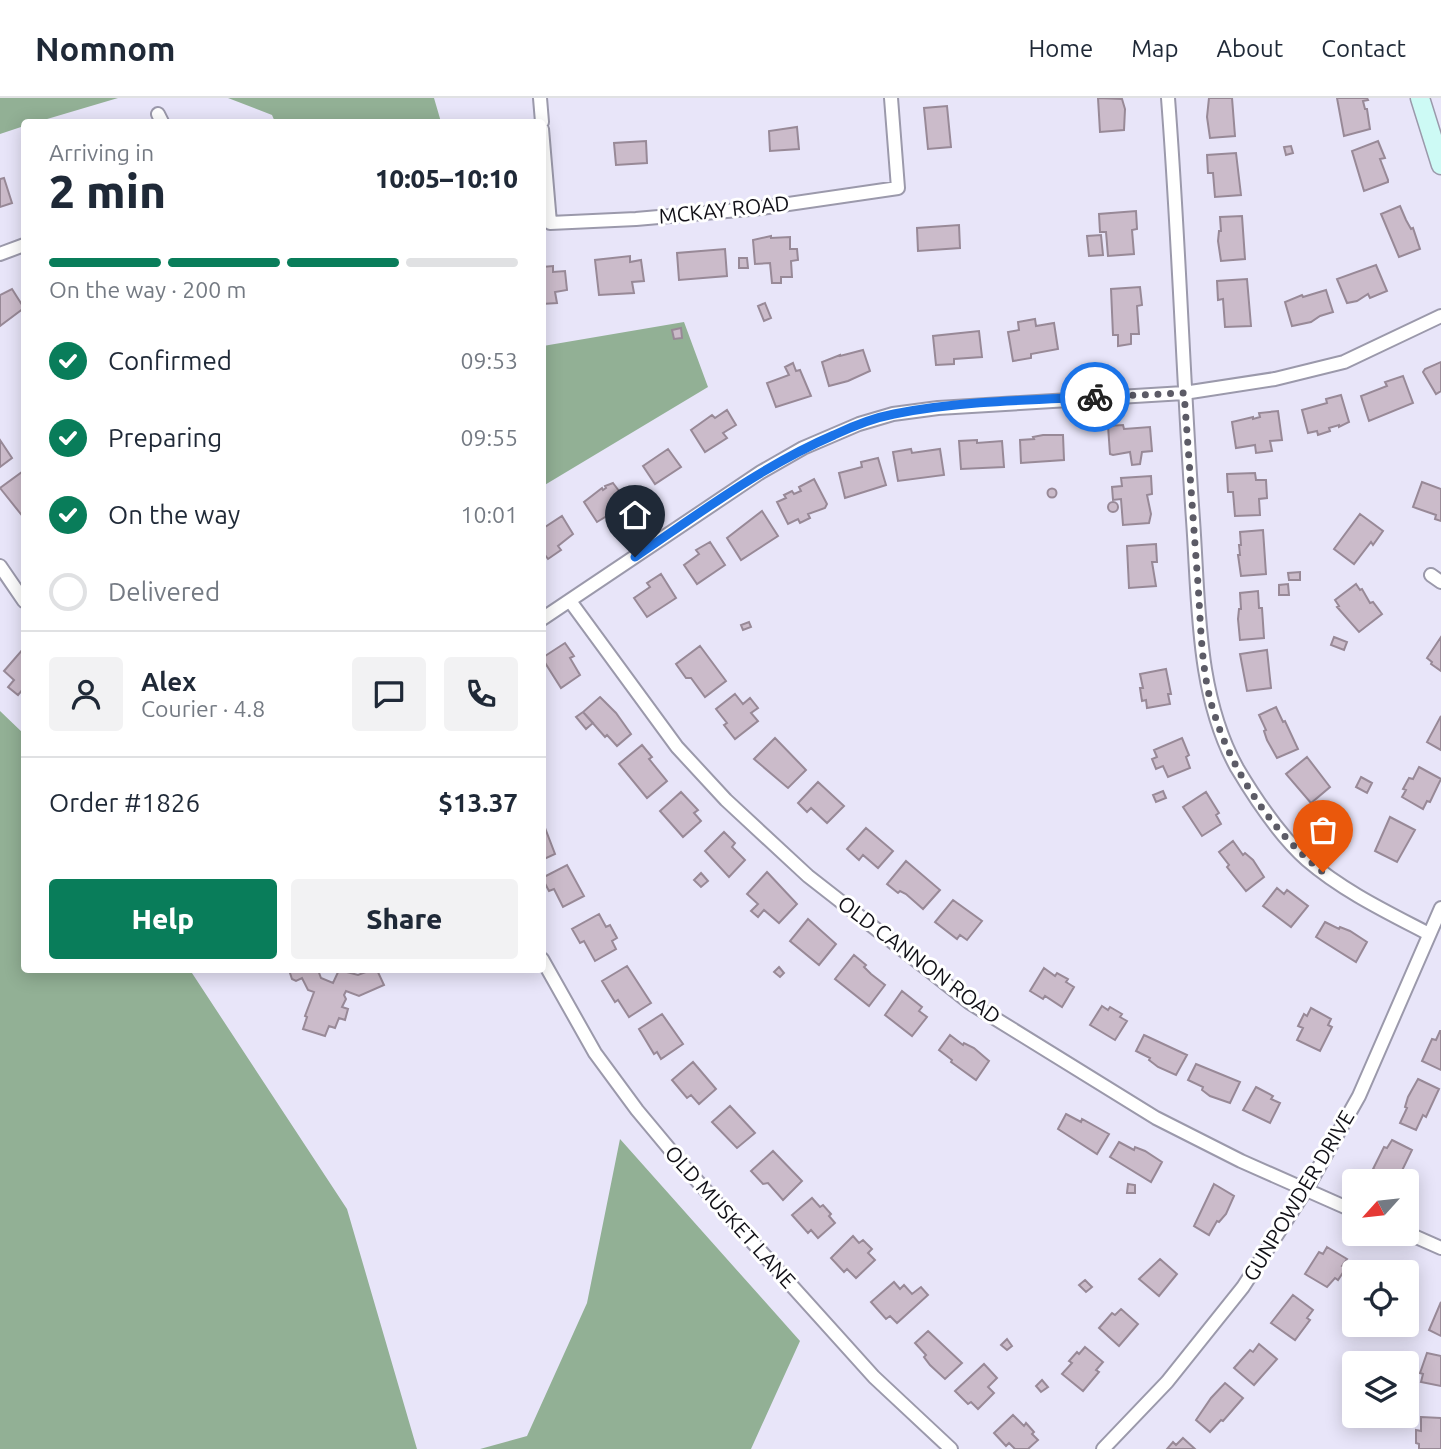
<!DOCTYPE html>
<meta charset="utf-8">
<style>
:root{--surface:#fff;--page:#f2f2f3;--text:#1f2937;--muted:#747a83;--line:#e0e1e3;--accent:#097d5a}
body{margin:0;font-family:Ubuntu,sans-serif;background:var(--page);color:var(--text);height:100vh;display:flex;flex-direction:column;font-size:26px;white-space:nowrap}
*{box-sizing:border-box;margin:0}
p{font-size:23px;color:var(--muted)}
.icon{flex:none;width:38px;height:38px;fill:none;stroke:currentColor;stroke-width:2;stroke-linecap:round;stroke-linejoin:round}
.map{position:relative;flex:1;overflow:hidden}
.panel{position:absolute;left:21px;top:21px;width:525px;height:854px;display:flex;flex-direction:column;background:var(--surface);border-radius:7px;box-shadow:0 4px 18px #0003}
.panel>*{flex:none}
.needle{width:46px;rotate:243deg}
.buttons{position:absolute;left:1342px;top:1071px;display:grid;gap:14px}
.buttons a{display:grid;place-items:center;width:77px;height:77px;border-radius:7px;background:var(--surface);box-shadow:0 4px 18px #0003;font-size:35px}
.pin{position:absolute;display:grid;place-items:center;width:60px;height:60px;color:#fff;margin:-72px -30px;border-radius:50% 50% 50% 0;rotate:-45deg;box-shadow:0 0 7px #0007}
.pin .icon{rotate:45deg}
.courier{position:absolute;display:grid;place-items:center;width:70px;height:70px;margin:-35px;border:5px solid #1a73e8;border-radius:50%;background:#fff;color:#222;box-shadow:0 2px 9px #0007}
.overview em{font-style:normal;font-weight:800}
.overview div{display:flex;flex-direction:column-reverse}
.overview{display:flex;align-items:center;justify-content:space-between;height:119px;padding:0 28px}
h1{font-size:46px;font-weight:800;line-height:52px}
.bar{display:grid;grid-template-columns:repeat(4,1fr);gap:10px 7px;align-content:center;height:84px;padding:0 28px}
.bar i{height:9px;border-radius:5px;background:var(--line)}
.bar .current{background:var(--accent)}
.bar p{grid-column:span 4}
.line{display:flex;align-items:center;gap:18px;padding:0 28px;border-top:2px solid var(--line)}
.line div{flex:1}
.round{display:grid;place-items:center;flex:none;width:74px;height:74px;border-radius:7px;background:var(--page)}
ol{padding:0 28px;list-style:none}
li{display:flex;align-items:center;gap:21px;height:77px}
li p{margin-inline-start:auto}
li .icon{padding:7px;border-radius:50%;background:var(--accent);color:#fff;stroke-width:4}
li:last-child{color:var(--muted)}
li i{width:38px;height:38px;border:4px solid var(--line);border-radius:50%}
.action{display:flex;gap:14px;margin-top:auto;padding:14px 28px}
.action a{flex:1;height:80px;border-radius:7px;background:var(--accent);color:#fff;font-size:28px;font-weight:800;line-height:80px;text-align:center}
.action a+a{background:var(--page);color:var(--text)}
header{display:flex;align-items:center;gap:42px;box-sizing:border-box;height:98px;padding:0 35px;background:var(--surface);border-bottom:2px solid var(--line)}
header strong{font-size:33px}
nav{display:flex;gap:38px;margin-inline-start:auto;font-size:24px}
.map>svg:first-child{display:block}
.forest{fill:#92b095}
.building{fill:#cbbbca;stroke:#988997;stroke-width:2}
.lines{fill:none;stroke-linecap:round;stroke-linejoin:round}
.street-casing{stroke:#9b99ab;stroke-width:16}
.secondary-casing{stroke:#9b99ab;stroke-width:21}
.street{stroke:#fff;stroke-width:12}
.secondary{stroke:#cdfaf5;stroke-width:18}
.done{stroke:#5c5b66;stroke-width:7;stroke-dasharray:0 12.6}
.route{stroke:#1a73e8;stroke-width:9}
.labels{text-anchor:middle;stroke-width:6;stroke-linejoin:round;paint-order:stroke}
.street-label{font-size:21px;fill:#111017;stroke:#fff}
</style>
<header>
<strong>Nomnom</strong>
<nav><a>Home</a><a>Map</a><a>About</a><a>Contact</a></nav>
</header>
<div class="map">
<svg width="1441" height="1351" viewBox="0 0 1441 1351">
<rect width="100%" height="100%" fill="#e8e5f9"/>
<!-- forest -->
<path class="forest" d="M0,0H118L37,24H24V28L0,36Z
M228,0H434L441,24H275L272,17Z
M684,224L708,289L543,388V248Z
M0,613L24,636V872H190L347,1111L417,1351H0Z
M620,1041L800,1243L751,1351H480L527,1338L587,1205Z"/>
<!-- building -->
<path class="building" d="M1098,0L1122,1L1125,11L1124,32L1100,34Z
M1209,0H1232L1235,38L1210,40L1207,19Z
M1337,0H1367L1368,2L1363,3L1365,11H1367L1370,31L1344,38Z
M947,8L951,49L928,51L924,10Z
M797,29L799,51L770,53L769,33Z
M646,43L647,65L616,67L614,45Z
M1378,43L1385,60L1380,61L1388,82V84L1364,93L1352,53Z
M1291,48L1293,55L1286,57L1284,49Z
M1236,55L1241,97L1215,99L1213,75H1208L1207,57Z
M4,80L12,105L0,109V81Z
M1400,108L1406,122L1411,131L1413,130L1420,151L1399,159L1381,116Z
M1136,113L1137,131L1132,132L1134,156L1108,158L1106,134H1100L1099,116Z
M1242,118L1245,161L1221,163L1218,143L1219,133H1221L1220,119Z
M959,127L960,150L918,153L917,130Z
M1101,137L1103,157L1089,158L1087,138Z
M771,138V140L790,139V151H797L798,162L791,163L792,179H781V185H772L770,165L755,166L753,142Z
M725,151L727,178L679,182L677,155Z
M630,158V164L641,162L644,183L632,184L634,195L599,197L595,162Z
M739,160H747L748,170H739Z
M1376,167L1387,193L1370,200L1368,196L1357,203L1347,205L1337,181Z
M553,168V174L565,173L567,192L555,194L557,205L542,206V169Z
M1247,181L1251,228L1225,229L1223,201L1218,202L1217,183Z
M1140,189L1142,207L1137,208L1139,236H1131V246L1118,248V237H1113L1111,191Z
M12,191L24,210L0,228V197Z
M1326,192L1333,214L1320,218L1311,224L1292,228L1285,204L1302,197L1303,199Z
M765,205L771,220L764,223L758,208Z
M1035,221L1036,228L1054,225L1058,251L1031,256V260L1013,263L1008,234L1019,232L1018,224Z
M681,230L682,240L674,241L672,232Z
M979,233L982,259L954,261V266L936,267L933,238Z
M863,252L870,273L848,283L829,288L822,264L840,257V258Z
M1441,264V293L1436,296L1423,274L1425,271Z
M793,265L796,273L800,272L811,298L776,309L767,285L789,277L785,269Z
M1403,278L1413,305L1369,323L1361,298L1387,288L1385,284Z
M1341,297L1349,324L1339,329V327L1329,330L1330,333L1318,337L1317,333L1308,335L1302,312L1327,305L1326,301Z
M727,312L736,327L723,335L727,340L705,354L691,332L712,317L715,320Z
M1278,313L1282,342L1270,343L1272,353L1256,355L1255,347L1236,350L1232,324L1253,319V321L1260,319L1259,315Z
M1123,327L1124,331L1150,329L1152,353L1142,354L1140,366L1132,367L1130,354L1113,357L1110,356L1108,328Z
M1043,337H1063L1064,362L1021,365L1020,342L1034,341L1033,339Z
M0,342L12,360L0,369Z
M977,342V345L1002,343L1004,369L961,371L959,343Z
M668,351L681,369L655,386L643,368Z
M911,351L912,355L940,351L944,377L898,383L893,354Z
M878,360L886,387L845,400L839,375L862,369L861,364Z
M22,374L24,377V420L0,390Z
M1255,375L1256,382H1266L1267,400L1259,401L1260,417L1235,418L1233,394H1228L1227,376Z
M1151,378L1152,396L1147,397L1151,416L1149,425L1123,427L1121,401L1113,402L1112,389L1122,388L1121,380Z
M814,381L827,406L825,410L808,416L810,420L800,425L798,421L788,426L777,404L786,400L784,397L792,393L794,396L801,393L799,389Z
M1422,384L1441,391V423L1435,421L1436,417L1413,409Z
M613,385L628,405L597,424L584,404L602,390L603,392L606,390L605,388Z
M1047.5 395a4.5 4.5 0 1 1 9 0a4.5 4.5 0 1 1-9 0Z
M1108 409a5 5 0 1 1 10 0a5 5 0 1 1-10 0Z
M762,413L778,438L741,462L727,440Z
M1360,416L1383,433L1373,447L1371,444L1354,466L1334,451Z
M562,418L573,436L558,448L561,452L548,461L542,453V431Z
M1263,432L1266,476L1241,478L1238,457H1240L1239,447H1241L1240,434Z
M710,444L725,467L697,486L684,467L699,456L696,452Z
M1156,446L1157,464H1152L1156,488L1129,490L1127,448Z
M1300,474V482H1289L1288,475Z
M661,476L676,500L647,519L634,500L650,489L647,485Z
M1288,486L1289,497H1279V487Z
M1356,486L1360,492L1362,491L1370,505L1373,504L1382,516L1359,534L1337,509L1339,508L1335,502Z
M1258,493L1259,510H1262L1264,540L1240,542L1238,521L1239,511H1241L1240,495Z
M749,524L751,529L743,532L741,527Z
M1334,539L1347,544L1344,552L1331,547Z
M1441,539V573L1431,566L1432,564L1427,560Z
M565,545L574,558L570,560L580,577L561,590L542,560Z
M700,548L726,583L705,599L691,580H686L676,566Z
M23,551L24,590L18,597L8,589L14,582L4,573Z
M1267,552L1271,590L1247,593L1240,556Z
M1166,571L1171,596H1168L1170,606L1147,610L1146,602L1142,603L1140,590H1143L1140,576Z
M735,596L743,606L750,600L758,610L751,615L758,623L735,641L724,627L727,625L716,611Z
M600,599L616,615L631,636L617,648L607,637L605,639L583,614Z
M1276,609L1283,624L1285,623L1298,651L1277,660L1267,642L1264,633L1266,632L1259,617Z
M583,614L593,625L586,631L576,619Z
M1441,618V652L1427,644Z
M775,640L806,672L788,690L754,661Z
M1182,640L1189,657L1186,659L1190,670L1168,679L1163,668L1156,671L1152,661L1157,659L1154,652Z
M642,647L652,659L649,661L667,683L647,700L619,666Z
M1307,659L1330,689L1311,705L1286,676Z
M1419,669L1441,681L1430,704L1427,703L1423,711L1402,699L1406,692L1403,691L1409,680L1413,681Z
M1361,679L1372,685L1367,695L1356,689Z
M818,684L844,708L827,725L811,710L807,714L798,705Z
M1163,693L1166,700L1156,704L1153,697Z
M681,694L698,712L694,715L701,723L683,739L660,713Z
M1206,694L1219,715L1216,717L1221,726L1202,738L1183,709Z
M1390,719L1415,732L1397,764L1375,753Z
M542,722L555,756L542,762Z
M866,730L893,753L878,770L863,757L859,762L847,751Z
M724,734L735,745L732,749L745,762L729,779L705,753Z
M1233,743L1243,757L1245,755L1253,762L1264,779L1246,793L1227,769L1229,767L1219,754Z
M906,763L940,792L923,811L906,796L900,793L898,795L887,786Z
M567,767L584,798L563,809L554,791L549,793L542,780Z
M767,774L797,806L779,825L764,812L758,819L751,813L758,806L747,796Z
M701,775L708,783L701,789L694,782Z
M1277,790L1284,796L1287,792L1308,808L1291,829L1263,808Z
M953,802L982,823L967,842L960,837L957,841L935,824Z
M599,816L606,829L610,827L617,840L612,843L616,851L595,863L584,843L580,845L572,831Z
M808,821L836,846L819,867L790,843Z
M1325,824L1339,831L1340,829L1350,833L1367,844L1356,864L1316,839Z
M854,857L866,867L864,869L871,876L885,887L869,908L835,881Z
M627,868L651,905L629,919L618,902L615,904L602,883Z
M779,869L784,875L780,879L774,874Z
M1044,870L1055,878L1057,875L1068,881L1066,884L1074,889L1062,909L1045,898L1043,901L1030,893Z
M289,872H318L321,880L333,885L339,872L358,877L371,872H377L384,887L359,898L346,893L344,897L346,901L342,909L348,911L345,922L339,920L335,930L329,928L325,938L303,931L307,919L305,918L314,894L308,892L302,880L296,883L292,881Z
M902,893L922,909L919,913L927,919L912,938L885,917Z
M1102,908L1108,912L1110,909L1122,916L1120,919L1127,923L1115,942L1090,927Z
M1311,910L1331,921L1328,927L1332,929L1320,953L1297,942L1303,930L1298,928L1304,916L1307,918Z
M662,916L683,946L661,961L657,954L654,956L639,931Z
M1440,933H1441V972L1422,963L1432,941L1436,942Z
M950,937L963,947L964,945L974,950L989,963L976,982L951,964L952,962L939,952Z
M1144,937L1187,957L1176,977L1158,969L1149,962L1150,960L1136,953Z
M693,964L716,991L699,1006L691,997L687,1000L672,982Z
M1196,966L1240,984L1230,1005L1210,998L1202,992L1203,989L1188,982Z
M1418,981L1439,991L1426,1019L1423,1017L1416,1032L1400,1025L1407,1010L1405,1009L1408,999Z
M1256,989L1273,998L1271,1001L1280,1005L1270,1025L1243,1012Z
M730,1008L755,1035L737,1050L712,1024Z
M1066,1016L1081,1024L1082,1021L1109,1036L1097,1056L1058,1031Z
M1392,1042L1412,1052L1397,1083L1373,1071L1384,1049L1387,1050Z
M1119,1044L1134,1052L1135,1049L1145,1053L1162,1064L1151,1084L1110,1059Z
M773,1053L802,1083L783,1102L768,1085L763,1086L751,1073Z
M1128,1086L1135,1087V1095H1127Z
M1214,1086L1234,1098L1226,1116L1219,1124L1217,1123L1209,1137L1194,1128Z
M812,1100L820,1109L823,1107L831,1116L829,1118L835,1125L818,1140L811,1132L808,1135L792,1117Z
M853,1138L859,1145L863,1142L872,1151L868,1155L875,1162L856,1180L847,1171L844,1174L831,1160Z
M1327,1149L1347,1161L1342,1168L1346,1170L1338,1182L1335,1180L1327,1189L1305,1176L1319,1154L1323,1156Z
M1160,1161L1177,1176L1159,1198L1139,1181Z
M1085,1182L1092,1189L1086,1194L1079,1187Z
M894,1184L900,1191L904,1187L912,1196L921,1189L928,1197L897,1225L890,1218L886,1221L871,1204Z
M1293,1197L1313,1212L1307,1220L1310,1222L1295,1242L1271,1225Z
M1441,1204V1238L1429,1232Z
M1121,1211L1138,1226L1119,1248L1099,1230L1112,1215L1115,1217Z
M928,1233L962,1265L945,1281L930,1267L924,1259L926,1257L915,1245Z
M1007,1241L1012,1248L1007,1252L1001,1247Z
M1259,1246L1277,1261L1254,1287L1234,1270L1250,1252L1253,1254Z
M1085,1249L1103,1264L1096,1272L1099,1274L1083,1293L1062,1276L1072,1265L1069,1263L1077,1254L1079,1256Z
M1427,1255L1441,1258V1288L1421,1284L1423,1276L1420,1275Z
M984,1266L997,1280L988,1289L994,1295L978,1311L971,1304L968,1306L955,1293Z
M1042,1282L1048,1289L1041,1294L1036,1288Z
M1225,1285L1243,1300L1223,1323L1221,1322L1210,1334L1196,1322L1211,1300Z
M1013,1317L1024,1328L1026,1325L1034,1334L1032,1336L1038,1342L1028,1351H1015L1009,1345L1006,1348L994,1335Z
M1421,1319L1441,1320V1351H1419V1346L1416,1345V1332L1421,1333Z
M1183,1340L1195,1351H1167L1173,1344L1176,1347Z"/>
<g class="lines">
<!-- street casing -->
<g class="street-casing">
<path id="street" d="M540,0L542,24
M1168,0C1179,141 1183,281 1193,422C1199,504 1196,596 1237,670C1256,702 1279,737 1307,762C1343,793 1387,814 1429,836
M158,16L162,24
M542,31L550,125L636,121L761,110L898,90L891,0
M0,156L24,147
M0,468L24,503
M1431,477L1441,484
M570,503L677,649L726,702L808,778L931,874L970,905L1156,1020L1241,1063L1354,1113
M542,521L761,374L803,350L859,326L893,316L938,310L1184,295L1275,281L1344,264L1441,218
M542,861L595,955L637,1012L682,1066L874,1279L951,1351
M1407,1135L1441,1150
M1103,1351L1167,1284L1243,1189L1306,1092L1359,998L1441,810"/>
</g>
<!-- secondary casing -->
<g class="secondary-casing">
<path id="secondary" d="M1420,0L1441,67"/>
</g>
<!-- street -->
<use href="#street" class="street"/>
<!-- secondary -->
<use href="#secondary" class="secondary"/>
</g>
<g class="lines">
<!-- done -->
<path class="done" d="M1095,299L1184,295C1189,358 1193,422 1198,486C1201,529 1201,577 1215,618C1234,677 1274,736 1323,774"/>
<!-- route -->
<path class="route" d="M635,459C700,415 762,368 834,337C853,328 873,320 894,316C960,303 1029,302 1095,299"/>
</g>
<g class="labels">
<!-- street labels -->
<g class="street-label">
<text transform="translate(724 112) rotate(-6)" y="7">MCKAY ROAD</text>
<text transform="translate(919 862) rotate(37)" y="7">OLD CANNON ROAD</text>
<text transform="translate(1299 1098) rotate(-59)" y="7">GUNPOWDER DRIVE</text>
<text transform="translate(730 1119) rotate(48)" y="7">OLD MUSKET LANE</text>
</g>
</g>
</svg>
<div class="buttons">
<a><svg class="needle" viewBox="-14 -14 28 28"><path d="M0-13l5 13h-10z" fill="#e53935"/><path d="M0 13l5-13h-10z" fill="#747a83"/></svg></a>
<a><svg class="icon" aria-label="locate" viewBox="0 0 24 24"><circle cx="12" cy="12" r="6"/><path d="M12 2v4M12 18v4M2 12h4M18 12h4"/></svg></a>
<a><svg class="icon" aria-label="layers" viewBox="0 0 24 24"><path d="M12 4l9 5-9 5-9-5zM3 14l9 5 9-5"/></svg></a>
</div>
<div class="pin" style="left:1323px;top:774px;background:#ea580c"><svg class="icon" aria-label="bag" viewBox="0 0 24 24"><path d="M5 8h14l-1 12H6zM9 8a3 3 0 0 1 6 0"/></svg></div>
<div class="pin" style="left:635px;top:459px;background:#1f2937"><svg class="icon" aria-label="home" viewBox="0 0 24 24"><path d="M3 11l9-7 9 7M6 9v11h12V9"/></svg></div>
<div class="courier" style="left:1095px;top:299px"><svg class="icon" aria-label="bike" viewBox="0 0 24 24"><circle cx="6" cy="16" r="4"/><circle cx="18" cy="16" r="4"/><path d="M6 16l4-8h5l3 8M10 8l3 8H6M13 5h3"/></svg></div>
<section class="panel">
<div class="overview"><div><h1>2 min</h1><p>Arriving in</p></div><em>10:05–10:10</em></div>
<div class="bar"><i class="current"></i><i class="current"></i><i class="current"></i><i></i><p>On the way · 200 m</p></div>
<ol>
<li><svg class="icon" aria-label="check" viewBox="0 0 24 24"><path d="M5 12l5 5 9-10"/></svg>Confirmed<p>09:53</p></li>
<li><svg class="icon" aria-label="check" viewBox="0 0 24 24"><path d="M5 12l5 5 9-10"/></svg>Preparing<p>09:55</p></li>
<li><svg class="icon" aria-label="check" viewBox="0 0 24 24"><path d="M5 12l5 5 9-10"/></svg>On the way<p>10:01</p></li>
<li><i></i>Delivered</li>
</ol>
<div class="line" style="height:126px"><a class="round"><svg class="icon" aria-label="person" viewBox="0 0 24 24"><circle cx="12" cy="8" r="4"/><path d="M4 21q1-7 8-7t8 7"/></svg></a><div><b>Alex</b><p>Courier · 4.8</p></div><a class="round"><svg class="icon" aria-label="chat" viewBox="0 0 24 24"><path d="M4 5h16v11H9l-5 4z"/></svg></a><a class="round"><svg class="icon" aria-label="phone" viewBox="0 0 24 24"><path d="M5 4h4l2 5-3 2q2 4 5 5l2-3 5 2v4C11 20 4 13 5 4z"/></svg></a></div>
<div class="line" style="height:91px"><div>Order #1826</div><b>$13.37</b></div>
<div class="action"><a>Help</a><a>Share</a></div>
</section>
</div>
